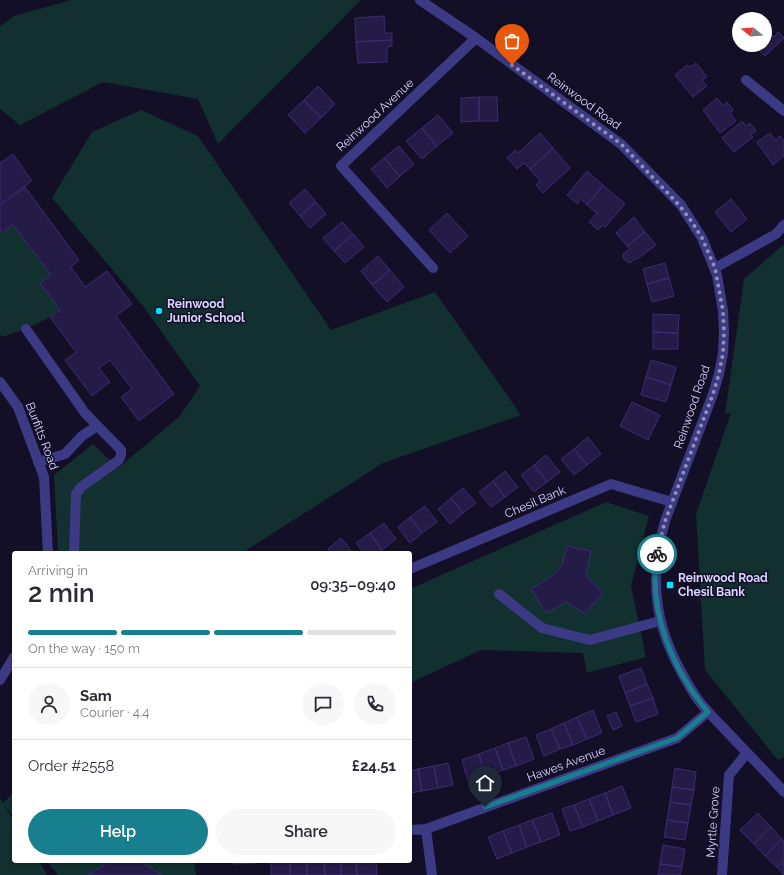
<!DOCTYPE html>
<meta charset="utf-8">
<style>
:root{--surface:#fff;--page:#f7f7f7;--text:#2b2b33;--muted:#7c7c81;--line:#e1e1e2;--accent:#187f8f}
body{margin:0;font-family:Raleway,sans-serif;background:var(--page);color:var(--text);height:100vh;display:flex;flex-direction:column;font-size:15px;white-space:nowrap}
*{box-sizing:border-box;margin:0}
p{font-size:13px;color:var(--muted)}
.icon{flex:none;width:22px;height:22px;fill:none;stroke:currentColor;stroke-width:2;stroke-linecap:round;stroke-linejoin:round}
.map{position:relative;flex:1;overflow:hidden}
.drawer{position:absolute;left:12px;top:551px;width:400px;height:312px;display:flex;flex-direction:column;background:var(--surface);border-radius:4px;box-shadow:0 1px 3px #0004}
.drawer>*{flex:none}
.needle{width:26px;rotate:287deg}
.tools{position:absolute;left:732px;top:12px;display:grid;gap:8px}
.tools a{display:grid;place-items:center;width:40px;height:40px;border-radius:50%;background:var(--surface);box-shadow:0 1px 3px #0004;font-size:20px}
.pin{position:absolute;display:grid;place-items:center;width:34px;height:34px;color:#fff;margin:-41px -17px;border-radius:50% 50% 50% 0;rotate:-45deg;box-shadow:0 0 4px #0007}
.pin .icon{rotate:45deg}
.courier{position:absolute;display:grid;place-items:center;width:40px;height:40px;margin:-20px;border:3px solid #187f8f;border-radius:50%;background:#fff;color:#222;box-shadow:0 1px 5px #0007}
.overview em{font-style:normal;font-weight:600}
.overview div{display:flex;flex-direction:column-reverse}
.overview{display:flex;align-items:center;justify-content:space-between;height:68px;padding:0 16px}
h1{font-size:26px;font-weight:600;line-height:30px}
.bar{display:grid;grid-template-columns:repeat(4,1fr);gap:6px 4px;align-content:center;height:48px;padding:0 16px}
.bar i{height:5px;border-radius:3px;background:var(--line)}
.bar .active{background:var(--accent)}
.bar p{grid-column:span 4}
.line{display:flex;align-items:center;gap:10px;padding:0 16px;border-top:1px solid var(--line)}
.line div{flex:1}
.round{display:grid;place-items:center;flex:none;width:42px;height:42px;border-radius:21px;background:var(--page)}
.cta{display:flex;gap:8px;margin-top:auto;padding:8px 16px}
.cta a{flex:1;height:46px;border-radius:24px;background:var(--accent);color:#fff;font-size:16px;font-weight:600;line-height:46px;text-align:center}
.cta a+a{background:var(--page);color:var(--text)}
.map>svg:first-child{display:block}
.green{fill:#12302f}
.building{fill:#241b47;stroke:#3b2d73}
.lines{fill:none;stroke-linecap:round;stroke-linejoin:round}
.minor{stroke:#3d3a85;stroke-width:10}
.done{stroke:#948fb3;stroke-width:4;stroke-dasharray:0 7.2}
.route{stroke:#187f8f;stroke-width:5}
.poi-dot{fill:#00e5ff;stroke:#130f26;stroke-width:1.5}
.labels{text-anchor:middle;stroke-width:3;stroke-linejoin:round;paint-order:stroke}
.street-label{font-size:12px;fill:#d9d4ff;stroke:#130f26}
.poi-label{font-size:12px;font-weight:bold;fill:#d9d4ff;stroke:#130f26;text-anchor:start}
</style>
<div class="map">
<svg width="784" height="875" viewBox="0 0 784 875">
<rect width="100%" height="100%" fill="#130f26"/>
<!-- green -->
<path class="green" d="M71,0H361L218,144L198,99L103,82L20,125L0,109V26L14,16Z
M141,110L198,136L331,330L435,292L521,415L383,463L242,553H58L54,475L93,444L118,468L179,417L200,386L143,306L52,198L92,132Z
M13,225L51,275L60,310C42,323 23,330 2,337L0,335V230L2,233Z
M784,244V757L778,760L705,670L696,514L731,413L725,414L744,279Z
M606,502L649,516L631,586L646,657L587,673L583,653L481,650L410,683V589Z
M14,792V817L4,805L14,821V861H39L47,875H0V799L3,803Z
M47,861H194L196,875H58Z"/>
<!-- building -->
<path class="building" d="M384,16L385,33H392V40L356,42L355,18Z
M765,28L774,37L778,32L784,38L765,56L757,48L755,51L748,45H765Z
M392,40V46L387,47V62L358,63L356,42Z
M696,63L707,77L702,80L707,86L693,97L675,75L687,65L690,67Z
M318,86L335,104L321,118L304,100Z
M479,97H497L498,121H479Z
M479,97V121L461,122V98Z
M717,98L723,105L727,102L733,110L730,113L736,121L720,133L703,110Z
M304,100L321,118L305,133L288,115Z
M438,115L453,133L437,146L422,128Z
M742,121L746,126L750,123L756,131L751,135L753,137L734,152L722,138Z
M422,128L437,146L422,159L406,141Z
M540,133L553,148L530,169L524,163L517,169L507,158L515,150L518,153Z
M770,133L775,140L780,136L784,141V156L773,165L757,142Z
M399,146L414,164L400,176L384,158Z
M553,148L570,168L543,193L536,185L540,181L530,169Z
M13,154L32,181L0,204V163Z
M384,158L400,176L387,188L371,169Z
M587,171L603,185L587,205L581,199L577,204L567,195Z
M603,185L625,204L605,227L603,225L598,230L589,222L597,213L587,205Z
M25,187L79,260L71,267L85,287L107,271L132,304L116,316L174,394L139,421L121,397L132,389L110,360L99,368L110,382L92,396L65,360L76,352L50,317L60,310L40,283L51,275L13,225L2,233L0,230V206Z
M305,189L316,202L300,216L289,203Z
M731,199L747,219L731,232L715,212Z
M316,202L326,214L310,228L300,216Z
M447,213L468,236L450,253L429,230Z
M634,217L645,232L627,246L616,233Z
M342,222L353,234L334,251L323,238Z
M645,232L656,245L637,259L636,258L630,263L627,262L623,258V254L630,249L627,246Z
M353,234L364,247L345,263L334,251Z
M378,256L390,270L372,285L361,271Z
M665,263L669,278L647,284L643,269Z
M390,270L404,287L387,302L372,285Z
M669,278L674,296L652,302L647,284Z
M653,314L679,315L678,333L653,332Z
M653,332L678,333V349H653Z
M651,360L676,367L671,385L646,377Z
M646,377L671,385L666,402L641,395Z
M632,402L660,415L648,440L620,426Z
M588,437L601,454L587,465L574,449Z
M574,449L587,465L574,475L561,459Z
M546,455L560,472L547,482L534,465Z
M534,465L547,482L534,492L521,475Z
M505,471L518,487L505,497L493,481Z
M493,481L505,497L491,507L479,492Z
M463,488L476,503L463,513L451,498Z
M451,498L463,513L450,524L438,509Z
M425,506L437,522L422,533L410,517Z
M410,517L422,533L410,543L398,527Z
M384,523L396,539L382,550L370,533Z
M370,533L382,550L378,553H364L356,543Z
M341,538L353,553H331L328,549Z
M567,546L591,551L586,576L603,593L585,614L566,602L546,613L531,589L553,575L562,565Z
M641,668L647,684L625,693L619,676Z
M647,684L653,698L630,706L625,693Z
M653,698L658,714L636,722L630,706Z
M593,710L602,733L587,739L577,717Z
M616,712L622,726L613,730L607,716Z
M577,717L587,739L573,745L564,723Z
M564,723L573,745L560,749L551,729Z
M551,729L560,749L544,756L536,735Z
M526,737L534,759L516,766L508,743Z
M508,743L516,766L503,770L495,748Z
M495,748L503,770L485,776L479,754Z
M479,754L485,776L468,781L462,760Z
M448,763L453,785L438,788L434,766Z
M434,766L438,788L422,791L418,769Z
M675,768L696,772L694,790L672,787Z
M418,769L422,791L410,793V771Z
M622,786L631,808L613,815L605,793Z
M672,787L694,790L691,805L670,802Z
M605,793L613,815L598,821L589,799Z
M589,799L598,821L583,827L574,805Z
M670,802L691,805L688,823L667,820Z
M574,805L583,827L570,831L562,809Z
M552,813L560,835L541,842L532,820Z
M758,813L771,827L754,844L740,830Z
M532,820L541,842L527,847L519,825Z
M667,820L688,823L685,840L664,837Z
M519,825L527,847L512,853L503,831Z
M771,827L782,839L765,856L754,844Z
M503,831L512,853L497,859L488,837Z
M782,839L784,841V860L777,867L765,856Z
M663,845L685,849L682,867L660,864Z
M784,860V875L777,867Z
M107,861H144V864L162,875H88L104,865Z
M233,861H256V863L233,864Z
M271,861H290V875H271Z
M290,861H307V875H290Z
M307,861H324L325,875H307Z
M324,861H341V875H325Z
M341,861H356L357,875H341Z
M356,861H376L377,875H357Z
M660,864L682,867L680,875H658Z"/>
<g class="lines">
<!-- minor -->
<path class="minor" d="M420,0L476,38L621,144L681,205L702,238L717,275L723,311L724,332L723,353L719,374L713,394L665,521C649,578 654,624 683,675C688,684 693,693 699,701C709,714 721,725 732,737C749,755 767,773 784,792
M746,80L784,111
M433,268L341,166L476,38
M715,268L776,234L784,225
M26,329L85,413L121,450V455L119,460L81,487L76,494L74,553
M0,382L18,407L44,477L48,553
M38,462L65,454L82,436L97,426
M410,569L611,484L672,502
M499,594L542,628L590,640L660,621
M0,680L14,657
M426,829L432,875
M410,830L426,829L677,738L708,712
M722,875L729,775L747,753"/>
</g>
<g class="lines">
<!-- done -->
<path class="done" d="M512,65L621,144L680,206L692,222L702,238L715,268L723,311L724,332L723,353L719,374L713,394L665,521L657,554"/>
<!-- route -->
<path class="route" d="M485,807L677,738L708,712C672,669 648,611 657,554"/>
</g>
<!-- markers -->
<g class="poi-dot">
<circle cx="159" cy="311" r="4"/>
<rect x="666" y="581" width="8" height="8" rx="2"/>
</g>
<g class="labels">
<!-- street labels -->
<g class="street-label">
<text transform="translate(584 101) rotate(36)" y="4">Reinwood Road</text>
<text transform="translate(375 115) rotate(-43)" y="4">Reinwood Avenue</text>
<text transform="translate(692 407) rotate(-71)" y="4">Reinwood Road</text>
<text transform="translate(42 436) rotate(69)" y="4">Burfitts Road</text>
<text transform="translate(535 502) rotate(-23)" y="4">Chesil Bank</text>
<text transform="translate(566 764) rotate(-20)" y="4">Hawes Avenue</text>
<text transform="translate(713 822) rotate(-86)" y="4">Myrtle Grove</text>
</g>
<!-- poi labels -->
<g class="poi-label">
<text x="167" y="308">Reinwood<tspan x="167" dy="14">Junior School</tspan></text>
<text x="678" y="582">Reinwood Road<tspan x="678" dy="14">Chesil Bank</tspan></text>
</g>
</g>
</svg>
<div class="tools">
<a><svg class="needle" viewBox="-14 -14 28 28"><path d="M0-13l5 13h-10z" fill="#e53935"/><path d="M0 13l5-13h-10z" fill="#7c7c81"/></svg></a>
</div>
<div class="pin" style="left:512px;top:65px;background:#ea580c"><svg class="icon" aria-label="bag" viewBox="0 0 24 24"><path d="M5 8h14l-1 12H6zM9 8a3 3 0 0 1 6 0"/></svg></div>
<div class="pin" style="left:485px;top:807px;background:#1f2937"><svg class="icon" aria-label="home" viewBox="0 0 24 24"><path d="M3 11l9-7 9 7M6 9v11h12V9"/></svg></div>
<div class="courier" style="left:657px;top:554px"><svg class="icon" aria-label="bike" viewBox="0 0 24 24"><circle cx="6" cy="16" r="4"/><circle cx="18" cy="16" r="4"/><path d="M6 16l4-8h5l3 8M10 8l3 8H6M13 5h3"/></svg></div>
<section class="drawer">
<div class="overview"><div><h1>2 min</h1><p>Arriving in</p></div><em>09:35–09:40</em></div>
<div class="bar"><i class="active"></i><i class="active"></i><i class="active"></i><i></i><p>On the way · 150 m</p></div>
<div class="line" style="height:72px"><a class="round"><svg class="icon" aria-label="person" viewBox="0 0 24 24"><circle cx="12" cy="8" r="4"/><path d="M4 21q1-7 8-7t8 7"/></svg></a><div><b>Sam</b><p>Courier · 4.4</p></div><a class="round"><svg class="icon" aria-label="chat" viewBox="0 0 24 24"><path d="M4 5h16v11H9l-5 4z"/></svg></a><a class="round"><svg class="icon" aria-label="phone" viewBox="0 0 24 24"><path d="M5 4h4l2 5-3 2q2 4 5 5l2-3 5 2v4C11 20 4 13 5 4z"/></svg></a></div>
<div class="line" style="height:52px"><div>Order #2558</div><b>£24.51</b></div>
<div class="cta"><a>Help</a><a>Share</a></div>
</section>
</div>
